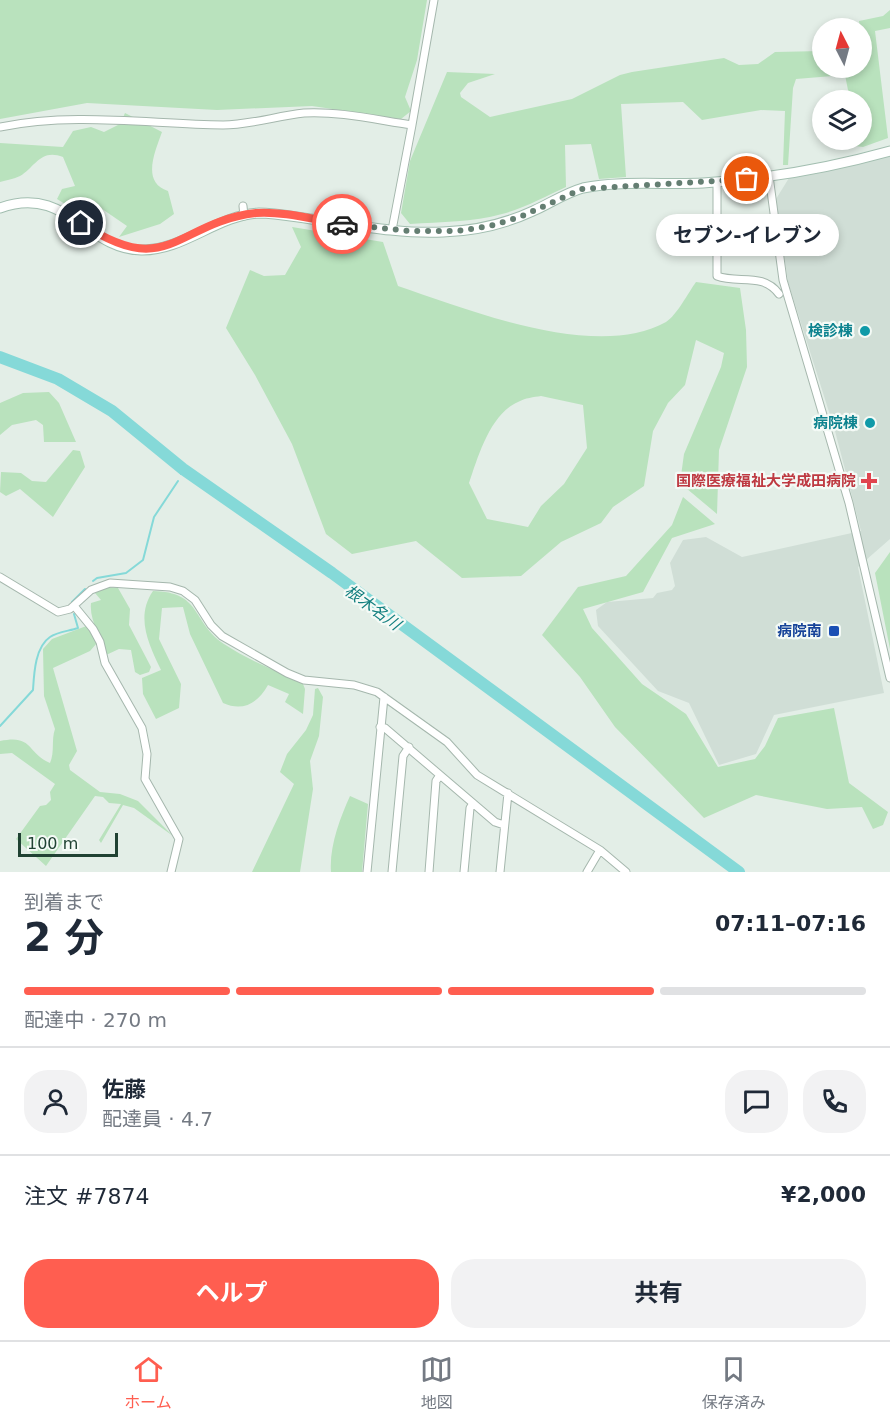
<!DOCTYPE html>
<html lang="ja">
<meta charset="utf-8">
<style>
:root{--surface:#fff;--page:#f2f2f3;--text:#1f2937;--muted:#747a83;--line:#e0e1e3;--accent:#ff5e50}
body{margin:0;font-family:"DejaVu Sans","Noto Sans JP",sans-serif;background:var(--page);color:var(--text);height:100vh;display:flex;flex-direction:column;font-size:22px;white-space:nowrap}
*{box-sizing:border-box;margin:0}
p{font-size:20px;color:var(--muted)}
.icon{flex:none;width:33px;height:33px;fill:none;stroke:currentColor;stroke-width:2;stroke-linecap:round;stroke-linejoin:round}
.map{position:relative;height:872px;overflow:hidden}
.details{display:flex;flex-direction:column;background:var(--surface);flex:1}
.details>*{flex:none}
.needle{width:39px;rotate:354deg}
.tools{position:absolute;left:812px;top:18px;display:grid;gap:12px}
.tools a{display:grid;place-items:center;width:60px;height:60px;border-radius:50%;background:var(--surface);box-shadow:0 3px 9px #0003;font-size:30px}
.scale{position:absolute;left:18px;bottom:15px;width:100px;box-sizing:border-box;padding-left:6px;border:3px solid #204233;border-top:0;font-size:16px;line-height:21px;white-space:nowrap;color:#204233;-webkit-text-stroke:4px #f4faf6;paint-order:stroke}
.pin{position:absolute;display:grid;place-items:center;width:51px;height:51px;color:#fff;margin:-26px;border:3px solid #fff;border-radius:50%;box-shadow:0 2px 6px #0007}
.courier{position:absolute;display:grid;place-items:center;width:60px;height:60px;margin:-30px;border:4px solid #ff5e50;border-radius:50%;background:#fff;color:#222;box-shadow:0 2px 8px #0007}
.bubble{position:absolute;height:42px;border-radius:21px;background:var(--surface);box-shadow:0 3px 9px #0003;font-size:20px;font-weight:700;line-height:42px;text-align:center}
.head em{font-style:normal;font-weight:700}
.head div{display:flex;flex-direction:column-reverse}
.head{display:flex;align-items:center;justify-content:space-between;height:102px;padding:0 24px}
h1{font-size:39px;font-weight:700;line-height:45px}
.bar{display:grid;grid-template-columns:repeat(4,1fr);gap:9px 6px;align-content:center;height:72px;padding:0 24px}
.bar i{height:8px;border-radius:4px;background:var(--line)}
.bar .selected{background:var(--accent)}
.bar p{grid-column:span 4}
.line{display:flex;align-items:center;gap:15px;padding:0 24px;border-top:2px solid var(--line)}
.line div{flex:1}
.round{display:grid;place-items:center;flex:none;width:63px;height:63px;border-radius:24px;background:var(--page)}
.primary-button{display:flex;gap:12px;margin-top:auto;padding:12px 24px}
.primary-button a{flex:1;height:69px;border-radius:24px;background:var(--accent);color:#fff;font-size:24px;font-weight:700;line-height:69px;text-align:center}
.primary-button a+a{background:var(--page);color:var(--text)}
.tab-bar{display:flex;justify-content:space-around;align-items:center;height:84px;border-top:2px solid var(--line);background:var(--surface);font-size:16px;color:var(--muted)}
.tab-bar a{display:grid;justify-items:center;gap:3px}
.tab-bar .selected{color:var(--accent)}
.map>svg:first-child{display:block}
.built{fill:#d0ded6}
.green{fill:#b9e2bd;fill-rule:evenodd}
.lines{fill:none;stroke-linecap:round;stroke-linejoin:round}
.stream{stroke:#85d9d8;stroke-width:2}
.river{stroke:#85d9d8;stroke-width:12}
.street-casing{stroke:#a5b7ad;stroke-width:9}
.secondary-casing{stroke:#a2beb0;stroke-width:11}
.street{stroke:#fff;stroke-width:7}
.secondary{stroke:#fff;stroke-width:9}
.done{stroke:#647e72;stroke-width:6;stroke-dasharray:0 10.8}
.route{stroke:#ff5e50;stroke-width:8}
.culture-dot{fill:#0f9aa8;stroke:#f4faf6;stroke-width:2}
.health-dot{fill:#e0444e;stroke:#f4faf6;stroke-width:2}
.transit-dot{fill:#1a4fb4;stroke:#f4faf6;stroke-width:2}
.labels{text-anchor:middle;stroke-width:4.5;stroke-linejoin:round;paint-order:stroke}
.culture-label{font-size:15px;font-weight:bold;fill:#0d838f;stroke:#f4faf6;text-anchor:end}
.health-label{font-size:15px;font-weight:bold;fill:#be3a42;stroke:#f4faf6;text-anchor:end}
.transit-label{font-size:15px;font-weight:bold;fill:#164399;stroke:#f4faf6;text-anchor:end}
.water-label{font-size:16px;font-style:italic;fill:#137f7f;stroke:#f4faf6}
</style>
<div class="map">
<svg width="890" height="872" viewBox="0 0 890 872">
<rect width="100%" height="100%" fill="#e3eee7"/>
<!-- built -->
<path class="built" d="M890,154V539L858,567L884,693L774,715L756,754L719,765L689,703L658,691L598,626L596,610L607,602L653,598L657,593L672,590L675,586L670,563L683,540L706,537L742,557L861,531L835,431L788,282L776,199L789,178Z"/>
<!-- green -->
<path class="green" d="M0,0H427L417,60L405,97L411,111L401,119L312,106L217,110L87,103L0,119Z
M890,10V28L875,31L888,138L863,147L855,146V140H861V100H850L845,75L796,79L793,88L788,165H783L785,111L761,110L702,120L683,102L621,104L626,177L599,179L591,144L565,145L566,187C546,196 525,208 502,214C473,222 441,222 410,224L401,213L410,161L447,72L495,74L468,83L460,93L461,97L490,117L572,99L620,75L632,72L724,58L739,65L758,64L775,52L822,51V68H861L862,47L859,21L883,16Z
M125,113L162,132C155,152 141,182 168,191L174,214L160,224L119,237L127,226L89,200L78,212L57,199L62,189L75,186L63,157C41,148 35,167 20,176C14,179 6,180 0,182V143L63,147L73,131L91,127L104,132L120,124Z
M292,227L383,242L398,286C469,310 596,361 666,322C677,315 688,293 696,282L740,288L746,330L747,367L719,450L717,514L680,483L684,454L721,367L724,353L696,340L685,385L668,403L653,431L644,486L613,507L601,523L561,542L521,576L462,578L416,541L352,554L326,534L292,444L255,375L226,328L250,270L264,276L285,275L301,247ZM541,396L583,405L587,448L564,484L541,506L528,527L487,519L469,483C478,457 490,414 518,402C525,398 534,397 541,396Z
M49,392L59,403L76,442H44L43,425L36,420L12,425L0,435V403L23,393Z
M73,450L80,451L85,467L53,517L20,489L6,496L0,492L1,472L21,473L32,481L46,482Z
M683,497L715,524L672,538L643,592L583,609L592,628L642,684L686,714L718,767L755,759L765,746L778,718L834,708L849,783L888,812L883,825L873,829L862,807L827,809L756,795L704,818L615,727L580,677L542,635L578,587L626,576L672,525Z
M890,552V649L875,573Z
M109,587L118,588L130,609L129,625L151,667L149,672L140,675L135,672L131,650L119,649L106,655C102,638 89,621 91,603L101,600L95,593Z
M153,591C202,592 191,621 224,644C248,660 277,671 303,684L305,689L303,714L285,702L289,694L268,685C258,703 243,712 223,703L190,634L183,607L162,608L159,639L181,684L179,708L156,719L143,694L142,678L161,670C149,645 135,617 153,591Z
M89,625L97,643L90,651L53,668L77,751L69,765L70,770L100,792L120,794L138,801L173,836L134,808L123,805L101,843L99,840L121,804L109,803L103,797L95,796L46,866L16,839L40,806L46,805L51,800L50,792L55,784L12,753L0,754V741C33,734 26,752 50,763C55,752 51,740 55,729L44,696L43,649L52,639Z
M318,688L323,697L319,736L310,761L313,789L300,872H252L294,784L280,772L287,754L306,730L313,715L315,689Z
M350,796L368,804L362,872H331C329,847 340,818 350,796Z"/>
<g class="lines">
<!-- stream -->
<path class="stream" d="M181,474L183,469
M93,581L97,578L126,573L143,560L154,517L178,481
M72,602L85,589
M0,726L33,690C34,674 35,647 50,637C57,632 69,631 78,628L74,614"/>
<!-- river -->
<path class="river" d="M0,357L58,379L112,411L183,469L332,573L739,872"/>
<!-- street casing -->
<g class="street-casing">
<path id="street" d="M412,125L434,0
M0,127C74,112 148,124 223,125C249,125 277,116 304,113C339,111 377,120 412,125L392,230
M769,176L783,280L849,503L890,678
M717,182V276C738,284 763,272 779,294
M243,206L244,216
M0,577L58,612L70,609L91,590L110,583L170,587L183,591L195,600L211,625L222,636L287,673L304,680L354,685L377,692L447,742L477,775L600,850L626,872
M75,607L93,629L100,642L105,663L142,728L147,754L145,779L179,839L171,872
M380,727L385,728L495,822L504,825
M367,872L384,697
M392,872L403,756L409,747
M429,872L436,781L440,775
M464,872L470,808L473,803
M500,872L508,793
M587,872L600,850"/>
</g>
<!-- secondary casing -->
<g class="secondary-casing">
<path id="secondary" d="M0,208C66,184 86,249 141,250C183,251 217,215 259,213C279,213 299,218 319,220C360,226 402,234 443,232C474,231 505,224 533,211C549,204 565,193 583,188C621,180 665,185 703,183C767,179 829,168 890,151"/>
</g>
<!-- street -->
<use href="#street" class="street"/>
<!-- secondary -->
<use href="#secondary" class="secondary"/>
</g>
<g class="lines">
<!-- done -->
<path class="done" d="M342,224L409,231H458L490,226L520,217L582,189L747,179"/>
<!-- route -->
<path class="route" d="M81,223C169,282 176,222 256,213C284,211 315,220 342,224"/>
</g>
<!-- markers -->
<g class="culture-dot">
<circle cx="865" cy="331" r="6"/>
<circle cx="870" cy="423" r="6"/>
</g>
<path class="health-dot" d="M866 472h6v6h6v6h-6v6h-6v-6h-6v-6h6z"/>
<rect class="transit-dot" x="828" y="625" width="12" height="12" rx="3"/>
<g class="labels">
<!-- culture labels -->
<g class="culture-label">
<text x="853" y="336">検診棟</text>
<text x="858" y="428">病院棟</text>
</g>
<!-- health labels -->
<g class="health-label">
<text x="856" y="486">国際医療福祉大学成田病院</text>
</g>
<!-- transit labels -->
<g class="transit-label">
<text x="822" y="636">病院南</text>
</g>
<!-- water labels -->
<g class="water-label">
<text transform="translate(373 607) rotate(36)" y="6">根木名川</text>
</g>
</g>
</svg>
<div class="tools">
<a><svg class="needle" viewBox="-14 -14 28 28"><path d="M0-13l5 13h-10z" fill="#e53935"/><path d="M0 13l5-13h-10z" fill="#747a83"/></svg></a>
<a><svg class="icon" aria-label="layers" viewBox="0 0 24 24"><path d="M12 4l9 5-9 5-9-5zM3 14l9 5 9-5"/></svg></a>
</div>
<div class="scale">100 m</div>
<div class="pin" style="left:747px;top:179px;background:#ea580c"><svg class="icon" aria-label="bag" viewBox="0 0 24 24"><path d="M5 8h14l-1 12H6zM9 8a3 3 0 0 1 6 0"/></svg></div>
<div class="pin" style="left:81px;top:223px;background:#1f2937"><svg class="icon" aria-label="home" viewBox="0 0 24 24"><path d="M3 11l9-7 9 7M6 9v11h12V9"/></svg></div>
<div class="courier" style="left:342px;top:224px"><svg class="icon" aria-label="car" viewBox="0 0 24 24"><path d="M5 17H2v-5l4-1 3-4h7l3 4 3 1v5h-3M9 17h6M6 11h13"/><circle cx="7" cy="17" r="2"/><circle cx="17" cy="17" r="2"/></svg></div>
<div class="bubble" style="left:656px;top:214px;width:183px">セブン-イレブン</div>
</div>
<section class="details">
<div class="head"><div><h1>2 分</h1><p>到着まで</p></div><em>07:11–07:16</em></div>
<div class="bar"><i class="selected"></i><i class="selected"></i><i class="selected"></i><i></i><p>配達中 · 270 m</p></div>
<div class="line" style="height:108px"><a class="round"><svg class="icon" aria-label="person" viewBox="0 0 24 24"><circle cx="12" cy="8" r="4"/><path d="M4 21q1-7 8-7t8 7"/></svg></a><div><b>佐藤</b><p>配達員 · 4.7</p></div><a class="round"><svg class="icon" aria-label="chat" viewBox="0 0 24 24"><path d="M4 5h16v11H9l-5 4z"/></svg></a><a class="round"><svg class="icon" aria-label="phone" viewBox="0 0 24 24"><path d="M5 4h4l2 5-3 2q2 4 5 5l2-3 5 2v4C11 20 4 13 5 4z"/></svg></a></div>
<div class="line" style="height:78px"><div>注文 #7874</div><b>¥2,000</b></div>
<div class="primary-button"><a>ヘルプ</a><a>共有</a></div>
</section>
<nav class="tab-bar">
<a class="selected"><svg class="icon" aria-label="home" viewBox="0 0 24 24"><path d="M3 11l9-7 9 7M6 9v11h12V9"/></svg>ホーム</a>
<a><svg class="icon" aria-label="map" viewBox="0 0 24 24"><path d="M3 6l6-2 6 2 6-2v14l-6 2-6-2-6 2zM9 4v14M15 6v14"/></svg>地図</a>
<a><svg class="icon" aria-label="saved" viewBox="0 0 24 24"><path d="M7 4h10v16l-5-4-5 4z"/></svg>保存済み</a>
</nav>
